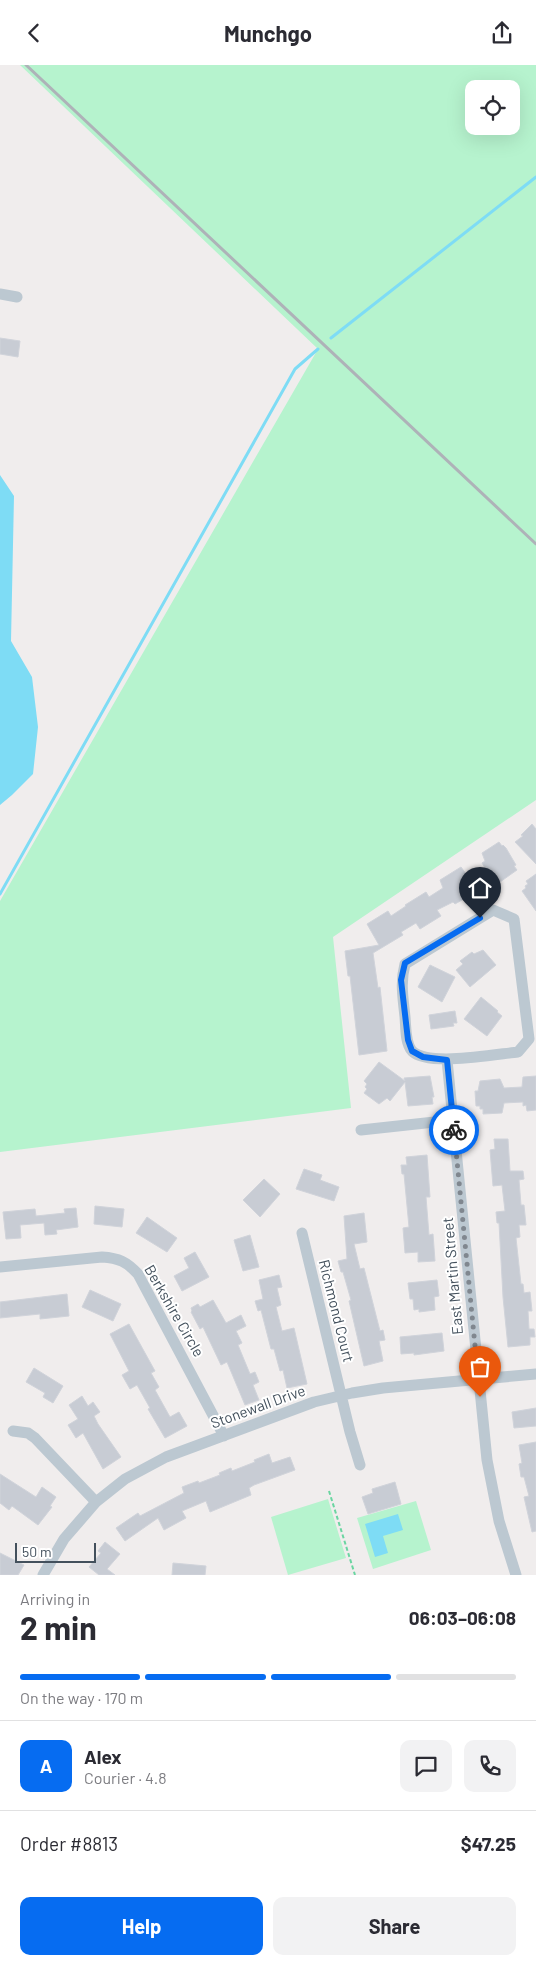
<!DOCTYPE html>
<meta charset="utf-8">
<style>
:root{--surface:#fff;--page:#f2f2f3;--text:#2b2b33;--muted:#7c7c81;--line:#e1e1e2;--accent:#066cf1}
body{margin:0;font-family:Barlow,sans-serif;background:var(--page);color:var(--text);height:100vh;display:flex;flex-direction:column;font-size:19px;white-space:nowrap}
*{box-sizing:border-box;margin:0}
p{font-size:16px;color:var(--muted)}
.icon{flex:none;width:28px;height:28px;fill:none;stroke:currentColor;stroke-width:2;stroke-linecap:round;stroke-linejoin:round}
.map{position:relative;height:1510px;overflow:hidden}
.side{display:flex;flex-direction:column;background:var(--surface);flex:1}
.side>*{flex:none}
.controls{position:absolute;left:465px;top:15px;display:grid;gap:10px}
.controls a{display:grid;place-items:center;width:55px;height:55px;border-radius:10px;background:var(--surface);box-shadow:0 5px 20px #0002;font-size:25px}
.scale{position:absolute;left:15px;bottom:12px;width:81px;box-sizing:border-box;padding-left:5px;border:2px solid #43505c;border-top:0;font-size:14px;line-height:18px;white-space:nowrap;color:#43505c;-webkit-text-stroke:4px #fff;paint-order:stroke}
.pin{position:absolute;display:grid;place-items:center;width:42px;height:42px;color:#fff;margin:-51px -21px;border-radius:50% 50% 50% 0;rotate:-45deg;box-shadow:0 0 5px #0007}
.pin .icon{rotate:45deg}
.courier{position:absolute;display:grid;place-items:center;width:50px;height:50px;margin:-25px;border:4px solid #066cf1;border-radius:50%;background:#fff;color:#222;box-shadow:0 1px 6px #0007}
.overview em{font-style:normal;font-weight:700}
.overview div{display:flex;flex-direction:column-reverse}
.overview{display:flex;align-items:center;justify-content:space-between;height:85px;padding:0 20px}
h1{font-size:32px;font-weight:700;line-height:38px}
.bar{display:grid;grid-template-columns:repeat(4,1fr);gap:8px 5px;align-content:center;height:60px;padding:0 20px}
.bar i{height:6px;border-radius:4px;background:var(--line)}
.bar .active{background:var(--accent)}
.bar p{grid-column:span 4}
.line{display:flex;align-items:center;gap:12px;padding:0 20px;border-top:1px solid var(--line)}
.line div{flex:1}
.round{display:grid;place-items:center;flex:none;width:52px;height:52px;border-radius:10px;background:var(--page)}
.cta{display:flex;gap:10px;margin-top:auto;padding:10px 20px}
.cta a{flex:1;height:58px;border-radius:10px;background:var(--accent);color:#fff;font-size:20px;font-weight:700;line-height:58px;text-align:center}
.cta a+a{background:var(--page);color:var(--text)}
header{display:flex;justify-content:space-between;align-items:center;height:65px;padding:0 20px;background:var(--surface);font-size:22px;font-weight:700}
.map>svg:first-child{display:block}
.green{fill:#b6f3ce;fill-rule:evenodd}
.water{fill:#7edcf5}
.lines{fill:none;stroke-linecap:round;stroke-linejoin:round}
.stream{stroke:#7edcf5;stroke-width:3}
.building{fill:#c8ccd4;stroke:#d0d3da}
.path{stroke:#6ad5a1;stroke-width:2;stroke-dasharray:4 2.5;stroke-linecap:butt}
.minor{stroke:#bcc8d1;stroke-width:11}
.rail{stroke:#aeb2b8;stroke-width:3}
.done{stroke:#80878f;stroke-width:5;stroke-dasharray:0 9}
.route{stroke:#066cf1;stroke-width:6}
.labels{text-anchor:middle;stroke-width:4;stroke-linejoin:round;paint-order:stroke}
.street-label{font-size:15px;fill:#43505c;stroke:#fff}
</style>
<header><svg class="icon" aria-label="back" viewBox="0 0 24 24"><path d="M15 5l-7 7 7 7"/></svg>Munchgo<svg class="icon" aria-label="share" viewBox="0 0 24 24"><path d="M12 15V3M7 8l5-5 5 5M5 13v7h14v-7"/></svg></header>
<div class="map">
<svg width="536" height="1510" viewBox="0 0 536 1510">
<rect width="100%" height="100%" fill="#f0eded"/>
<!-- green -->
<path class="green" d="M20,0H536V735L333,872L351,1043L0,1087V836L318,284ZM474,24H511V61H474Z
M328,1434L346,1493L288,1510L271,1452Z
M416,1436L431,1485L373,1504L357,1453Z"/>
<!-- water -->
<path class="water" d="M0,410L14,431L11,576L32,612L38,662L33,709L12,730L0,740Z
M398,1449L403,1465L383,1471L388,1488L375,1492L365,1459Z"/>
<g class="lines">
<!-- stream -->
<path class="stream" d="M331,273L536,112
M0,829L295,304L318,284"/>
</g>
<!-- building -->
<path class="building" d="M0,273L20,276L18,292L0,289Z
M532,759L536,764V799L515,777L523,771L521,770Z
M499,777L502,781L503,780L506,783L516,800L514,801L517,805L500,817L492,809L490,811L482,798L485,796L482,788Z
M461,802L474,820L472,821L476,827L455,839L453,837L437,845L441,851L420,864L416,858L401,867L403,870L373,888L378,923L380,922L387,986L359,990L350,911H348L345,886L379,880L367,859L388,846L391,851L406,841L405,840L426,827L429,832L443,823L440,815Z
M536,809V846L522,826L526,823L525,821L528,819L526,816Z
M483,885L496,900L470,922L456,905L463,899L460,896L472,887L474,889Z
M430,900L455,912L442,937L418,922Z
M481,932L498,946L497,947L502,951L487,971L464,954Z
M455,946L457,958H453L454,961L431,964L429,950Z
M379,997L405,1016L404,1013L430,1011L434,1032H432L433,1039L408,1041L405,1017L390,1036L387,1033L379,1039L364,1028L367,1024L365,1022L367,1019L364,1016Z
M536,1011V1045L527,1046L526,1040L523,1041V1037L504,1038L502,1048L483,1049V1044H480V1041H476L475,1026H478L480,1016L500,1014L504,1023L522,1022L523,1012Z
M494,1074H508L510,1106H523L524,1114L519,1115L521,1140H524L526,1160H519L520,1172L516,1173L521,1219H523L524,1228L530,1227L532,1246H528L529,1264H534L535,1272H530V1280L508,1282L503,1232L499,1158H497L496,1147L505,1146L502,1120L493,1121L490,1085L495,1084Z
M427,1090L430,1132H426L429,1170L433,1169L435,1196L418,1197V1187L405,1188L403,1163L409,1162L404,1109H402L401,1100H407L406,1092Z
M304,1104L322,1110L320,1115L339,1122L334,1136L296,1124Z
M264,1114L280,1129L260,1152L243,1135Z
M95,1141L124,1144L122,1162L94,1159Z
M76,1143L78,1162L56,1165L57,1169L45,1170L44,1158L20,1160L21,1173L6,1174L3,1147L35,1144L36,1151L65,1148L64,1144Z
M364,1148L367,1177L354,1179L360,1204L364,1203L380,1266L383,1265L385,1275L379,1276L383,1296L364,1301L349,1236L351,1235L343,1207H341L338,1196L347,1194L344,1151Z
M147,1152L177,1173L167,1187L136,1168Z
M250,1170L259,1202L243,1206L234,1175Z
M195,1187L209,1212L182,1226L174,1211L189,1203L184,1193Z
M279,1210L282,1222L277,1223L281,1240L276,1242L282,1266L294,1263L307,1319L287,1323L283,1305L280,1306L274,1284H271L261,1245L258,1246L255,1236L263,1234L259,1215Z
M437,1215L439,1231L434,1232L435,1245L419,1247V1244L414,1245L413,1234H410L408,1218Z
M90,1225L121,1239L113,1256L82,1242Z
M67,1229L69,1251L40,1254V1249L0,1253V1237Z
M213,1235L226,1258L241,1250L246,1261L236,1266L242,1278L238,1280L250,1309L255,1307L259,1317L253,1320L259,1335L245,1340L227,1297L221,1300L203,1262L200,1264L191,1247L192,1246L191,1243L198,1239L200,1242Z
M129,1259L155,1306L151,1308L159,1322L155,1325L170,1352L179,1347L187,1361L165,1373L148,1344L150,1343L137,1320L130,1324L122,1310L129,1306L110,1269Z
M442,1268L444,1286L414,1290V1288L401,1289L400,1272Z
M34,1303L63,1321L53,1338L43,1332L45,1328L26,1317Z
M82,1331L88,1341L93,1337L100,1347L94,1351L98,1359L121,1392L103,1404L83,1368L76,1373L68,1360L78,1354L69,1340Z
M536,1343V1361L514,1363L512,1347Z
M536,1377V1466L532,1467L524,1432L529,1431L524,1412H521L519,1399L522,1398L519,1380Z
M269,1389L272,1398L290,1392L295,1405L254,1420L249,1423L251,1430L210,1447L206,1436L182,1446L186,1453L164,1465L158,1453L125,1476L116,1463L138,1448L140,1451L184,1428L182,1422L198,1416L199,1418L220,1410L219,1408L231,1403L232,1406L255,1397L254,1395Z
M0,1409L36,1432L42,1422L56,1432L50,1441L52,1442L38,1460L12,1441L9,1445L0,1438Z
M395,1417L401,1439L368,1449L362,1432L373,1428L372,1424Z
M105,1477L120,1489L107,1504L115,1510H99L89,1502L101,1488L98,1486Z
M0,1488L24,1500L18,1510H0Z
M173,1498L206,1501L205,1510H172Z"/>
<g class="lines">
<!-- path -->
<path class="path" d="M329,1426L355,1510"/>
<!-- minor -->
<path class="minor" d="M0,229L17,232
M493,845L514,854L529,974L518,987C497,989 428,1002 412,986C405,978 406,962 405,952C403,932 400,918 405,899Z
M447,995L487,1395L499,1456L516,1510
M361,1065L453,1055
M302,1168L350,1367L360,1400
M0,1202L102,1192C119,1193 127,1197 138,1209L224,1371
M13,1366L28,1368L35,1373L96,1437
M43,1510L64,1474L96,1437L125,1414L166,1392L314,1337L352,1328L383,1323L536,1309"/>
<!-- rail -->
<path class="rail" d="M26,0L536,479"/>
</g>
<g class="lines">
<!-- done -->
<path class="done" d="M454,1065L480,1332"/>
<!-- route -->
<path class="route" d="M454,1065L447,995L423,992L412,986L408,975L401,915L405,898L480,853"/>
</g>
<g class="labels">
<!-- street labels -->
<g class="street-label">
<text transform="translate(453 1211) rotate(-95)" y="5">East Martin Street</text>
<text transform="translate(174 1246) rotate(60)" y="5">Berkshire Circle</text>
<text transform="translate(336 1246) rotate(76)" y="5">Richmond Court</text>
<text transform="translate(258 1342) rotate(-20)" y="5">Stonewall Drive</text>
</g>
</g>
</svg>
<div class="controls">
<a><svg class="icon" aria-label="locate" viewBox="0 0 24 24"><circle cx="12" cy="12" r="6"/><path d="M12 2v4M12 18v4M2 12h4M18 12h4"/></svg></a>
</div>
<div class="scale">50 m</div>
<div class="pin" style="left:480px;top:1332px;background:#ea580c"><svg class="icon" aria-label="bag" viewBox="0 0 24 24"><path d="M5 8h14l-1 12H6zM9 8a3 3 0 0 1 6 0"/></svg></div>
<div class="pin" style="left:480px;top:853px;background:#1f2937"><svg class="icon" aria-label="home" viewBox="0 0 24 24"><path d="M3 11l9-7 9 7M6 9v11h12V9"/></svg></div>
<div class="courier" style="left:454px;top:1065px"><svg class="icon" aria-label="bike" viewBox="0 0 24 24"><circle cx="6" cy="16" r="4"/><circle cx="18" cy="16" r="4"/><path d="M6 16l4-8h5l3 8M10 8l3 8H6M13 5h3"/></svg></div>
</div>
<section class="side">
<div class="overview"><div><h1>2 min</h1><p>Arriving in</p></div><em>06:03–06:08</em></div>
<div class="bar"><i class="active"></i><i class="active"></i><i class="active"></i><i></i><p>On the way · 170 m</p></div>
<div class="line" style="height:90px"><b class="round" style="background:var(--accent);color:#fff">A</b><div><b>Alex</b><p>Courier · 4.8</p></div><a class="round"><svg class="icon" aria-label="chat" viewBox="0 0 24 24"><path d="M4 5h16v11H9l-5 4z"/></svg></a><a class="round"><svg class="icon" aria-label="phone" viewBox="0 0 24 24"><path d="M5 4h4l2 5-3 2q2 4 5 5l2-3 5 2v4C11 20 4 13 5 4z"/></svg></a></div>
<div class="line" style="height:65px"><div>Order #8813</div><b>$47.25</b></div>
<div class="cta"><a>Help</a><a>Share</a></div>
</section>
